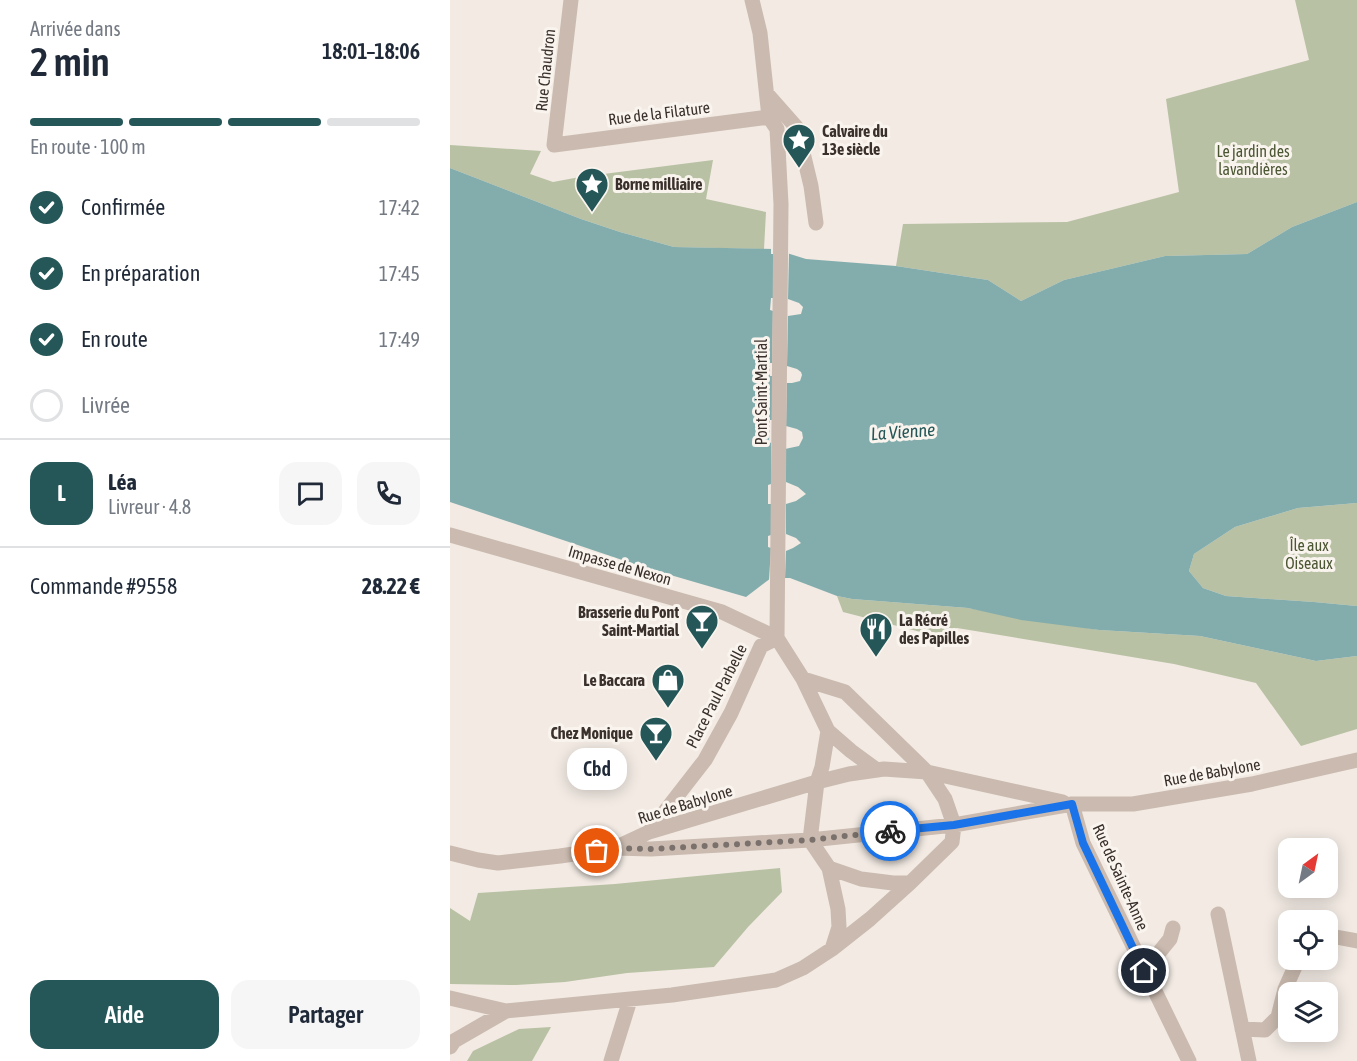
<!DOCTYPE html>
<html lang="fr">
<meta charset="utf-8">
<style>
:root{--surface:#fff;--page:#f6f6f7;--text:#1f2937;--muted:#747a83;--line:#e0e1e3;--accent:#255758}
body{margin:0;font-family:"Asap Condensed",sans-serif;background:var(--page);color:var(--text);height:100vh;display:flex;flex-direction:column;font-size:22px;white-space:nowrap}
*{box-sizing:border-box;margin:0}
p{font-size:20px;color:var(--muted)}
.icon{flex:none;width:33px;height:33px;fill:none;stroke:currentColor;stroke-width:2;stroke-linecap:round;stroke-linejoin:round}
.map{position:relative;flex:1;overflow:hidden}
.side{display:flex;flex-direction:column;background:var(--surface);width:450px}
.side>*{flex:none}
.needle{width:39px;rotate:33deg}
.controls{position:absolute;left:828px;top:838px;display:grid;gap:12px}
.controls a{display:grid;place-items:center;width:60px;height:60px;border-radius:12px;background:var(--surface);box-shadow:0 3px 15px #0003;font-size:30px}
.pin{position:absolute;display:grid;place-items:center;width:51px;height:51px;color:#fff;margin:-26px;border:3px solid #fff;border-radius:50%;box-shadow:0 2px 6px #0007}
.courier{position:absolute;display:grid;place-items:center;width:60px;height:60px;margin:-30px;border:4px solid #1a73e8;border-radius:50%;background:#fff;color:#222;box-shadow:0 2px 8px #0007}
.bubble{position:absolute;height:42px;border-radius:18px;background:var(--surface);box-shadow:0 3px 15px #0003;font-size:20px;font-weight:600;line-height:42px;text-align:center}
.headline em{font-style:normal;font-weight:600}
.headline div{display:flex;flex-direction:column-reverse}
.headline{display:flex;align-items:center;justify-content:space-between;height:102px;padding:0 30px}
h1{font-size:39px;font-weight:600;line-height:45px}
.bar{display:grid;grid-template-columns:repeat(4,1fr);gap:9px 6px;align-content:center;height:72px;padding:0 30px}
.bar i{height:8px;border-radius:4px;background:var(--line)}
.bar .active{background:var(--accent)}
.bar p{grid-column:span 4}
.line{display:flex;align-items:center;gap:15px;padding:0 30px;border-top:2px solid var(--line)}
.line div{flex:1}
.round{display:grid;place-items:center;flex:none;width:63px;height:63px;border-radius:18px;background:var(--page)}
ol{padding:0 30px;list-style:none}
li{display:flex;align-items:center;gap:18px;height:66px}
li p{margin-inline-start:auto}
li .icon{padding:6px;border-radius:50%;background:var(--accent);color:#fff;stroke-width:4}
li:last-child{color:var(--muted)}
li i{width:33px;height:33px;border:3px solid var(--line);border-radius:50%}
.primary-button{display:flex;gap:12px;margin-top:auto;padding:12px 30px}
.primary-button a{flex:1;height:69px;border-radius:18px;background:var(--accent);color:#fff;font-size:24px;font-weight:600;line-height:69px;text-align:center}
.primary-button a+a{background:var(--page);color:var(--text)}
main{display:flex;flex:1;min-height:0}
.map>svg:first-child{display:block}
.green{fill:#b8c1a3}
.water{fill:#83adad}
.pier{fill:#f2eae3}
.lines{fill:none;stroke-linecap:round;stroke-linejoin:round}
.minor{stroke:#cabaaf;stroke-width:15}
.done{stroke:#7a716c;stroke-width:6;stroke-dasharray:0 10.8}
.route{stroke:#1a73e8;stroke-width:8}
.labels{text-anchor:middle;stroke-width:6;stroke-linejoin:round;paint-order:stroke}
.street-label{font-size:16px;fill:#3a302c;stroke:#faf4ef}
.poi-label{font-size:16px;font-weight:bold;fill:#3a302c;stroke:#faf4ef;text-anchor:start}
.park-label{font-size:16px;fill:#4b5632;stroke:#faf4ef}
.water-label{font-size:18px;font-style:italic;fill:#255758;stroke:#faf4ef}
</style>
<main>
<section class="side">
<div class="headline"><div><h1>2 min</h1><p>Arrivée dans</p></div><em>18:01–18:06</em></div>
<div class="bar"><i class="active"></i><i class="active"></i><i class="active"></i><i></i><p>En route · 100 m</p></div>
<ol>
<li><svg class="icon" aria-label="check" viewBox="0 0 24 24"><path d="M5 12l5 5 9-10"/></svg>Confirmée<p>17:42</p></li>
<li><svg class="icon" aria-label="check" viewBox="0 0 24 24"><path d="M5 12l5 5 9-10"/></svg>En préparation<p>17:45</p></li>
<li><svg class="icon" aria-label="check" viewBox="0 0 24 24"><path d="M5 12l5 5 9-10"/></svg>En route<p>17:49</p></li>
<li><i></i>Livrée</li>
</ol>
<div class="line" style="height:108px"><b class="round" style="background:var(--accent);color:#fff">L</b><div><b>Léa</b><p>Livreur · 4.8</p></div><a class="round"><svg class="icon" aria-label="chat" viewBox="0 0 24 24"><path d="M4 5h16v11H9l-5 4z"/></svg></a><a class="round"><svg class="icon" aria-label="phone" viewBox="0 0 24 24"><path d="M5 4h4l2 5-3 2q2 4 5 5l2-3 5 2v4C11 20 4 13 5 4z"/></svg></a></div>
<div class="line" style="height:78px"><div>Commande #9558</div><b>28.22 €</b></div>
<div class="primary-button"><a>Aide</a><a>Partager</a></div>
</section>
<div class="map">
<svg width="907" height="1061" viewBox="0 0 907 1061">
<rect width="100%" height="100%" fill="#f2eae3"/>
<!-- green -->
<path class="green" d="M845,0H907V202L842,227L797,254L715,256L614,280L571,301L538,280L446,266L453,224L617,222L729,192L716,99L859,60Z
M0,145L91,151L80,174L103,182L130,177L263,160L256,199L316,212L314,249L224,247L170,232L131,219L0,168Z
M907,503V606L864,602L776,596L753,588L739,571L744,554L785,527L848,508Z
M387,596L402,599L518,608L649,630L750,636L866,661L907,656V729L851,746L806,683L724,664L507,628L494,638L393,612Z
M330,868L332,892L298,927L264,967L177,973L115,982L66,985L0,984V908L20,921L28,893L165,884Z
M101,1027L82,1061H17L23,1051L69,1029Z"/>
<!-- water -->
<path class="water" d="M0,168L131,219L170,232L224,247L324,249L356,259L446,266L538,280L571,301L614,280L715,256L797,254L842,227L907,202V503L848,508L785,527L744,554L739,571L753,588L776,596L864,602L907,606V656L866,661L750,636L649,630L571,620L518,608L402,599L387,596L340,578H321L296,597L193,567L0,502Z"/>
<!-- pier -->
<path class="pier" d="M321,246L342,252L339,253L338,299L349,303L353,307L351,314L338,316L337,366L347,369L351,372L352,375L350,381L342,383H337L336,426L347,429L352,432L353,438L349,446L335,449L336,482L348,487L356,494L346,501L336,504V534L346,538L351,543L343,548L336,551L335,579L319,580L321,548L318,547V536L321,535V504H318V485L321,484V443L319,442L320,420H322L323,376H320V363H322L323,311L320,310L321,298H323V254H321Z"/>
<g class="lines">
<!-- minor -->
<path class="minor" d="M121,0L104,145L319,117
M302,0L310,33L319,117L327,129L331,204L327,638
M317,94L347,128L361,186L366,223
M0,535L272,612L327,638
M327,638L353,679L378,731L401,751L427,770
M622,804L633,843L739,1061
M199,832L255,760L281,713L311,646L327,638
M360,840L379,868L388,909L389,927L382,949
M360,840L367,782L372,767L378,731
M169,846L199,832L367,782L399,774L434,769L477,772L613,802
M0,853L28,860L48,863L110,856L165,848L201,849L360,840L504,825L622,804H683L802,784L907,760
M379,868L411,879L443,883H460
M768,914L799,1061
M878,939L886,937L907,941
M694,971L720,939L723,928
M0,998L56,1011L222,995L326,980L353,968L382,949L420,919L460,883L502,842L504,825L495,799L477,772L395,692L353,679
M792,1029L815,1030L828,1017L835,989L848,960
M0,1047L4,1041L56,1011
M161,1061L180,1000"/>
</g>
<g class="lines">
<!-- done -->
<path class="done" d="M147,851L165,848L201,849L360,840L440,831"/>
<!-- route -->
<path class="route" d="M440,831L504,825L622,804L633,843L694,971"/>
</g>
<!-- icons -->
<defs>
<g id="sight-pin" transform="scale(1.725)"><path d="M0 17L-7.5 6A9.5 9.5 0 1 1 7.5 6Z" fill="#255758" stroke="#faf4ef"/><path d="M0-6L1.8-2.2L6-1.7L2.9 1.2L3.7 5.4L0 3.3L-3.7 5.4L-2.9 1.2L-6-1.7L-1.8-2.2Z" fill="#fff"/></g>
<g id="bar-pin" transform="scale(1.725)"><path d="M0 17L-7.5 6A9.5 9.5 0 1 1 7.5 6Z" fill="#255758" stroke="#faf4ef"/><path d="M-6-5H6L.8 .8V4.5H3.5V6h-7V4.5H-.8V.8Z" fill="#fff"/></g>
<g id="restaurant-pin" transform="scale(1.725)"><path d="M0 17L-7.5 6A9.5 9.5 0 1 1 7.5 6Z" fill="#255758" stroke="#faf4ef"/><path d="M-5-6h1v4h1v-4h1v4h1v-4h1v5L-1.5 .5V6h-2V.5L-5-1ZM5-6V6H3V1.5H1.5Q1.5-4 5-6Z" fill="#fff"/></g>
<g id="shop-pin" transform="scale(1.725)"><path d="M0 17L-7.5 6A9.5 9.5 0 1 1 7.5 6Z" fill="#255758" stroke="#faf4ef"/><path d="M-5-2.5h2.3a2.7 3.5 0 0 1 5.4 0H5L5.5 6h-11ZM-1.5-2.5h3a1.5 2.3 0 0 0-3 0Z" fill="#fff"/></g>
</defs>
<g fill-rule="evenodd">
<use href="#sight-pin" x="349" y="140"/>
<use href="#sight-pin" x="142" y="184"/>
<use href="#bar-pin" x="252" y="621"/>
<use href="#restaurant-pin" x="426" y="629"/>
<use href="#shop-pin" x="218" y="680"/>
<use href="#bar-pin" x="206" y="733"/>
</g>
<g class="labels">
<!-- street labels -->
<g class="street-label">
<text transform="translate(95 70) rotate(-84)" y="6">Rue Chaudron</text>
<text transform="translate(209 113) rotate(-7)" y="6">Rue de la Filature</text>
<text transform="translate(311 392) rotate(-90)" y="6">Pont Saint-Martial</text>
<text transform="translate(170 565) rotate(16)" y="6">Impasse de Nexon</text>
<text transform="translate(266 696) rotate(-63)" y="6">Place Paul Parbelle</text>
<text transform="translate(762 772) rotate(-10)" y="6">Rue de Babylone</text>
<text transform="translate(235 804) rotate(-17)" y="6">Rue de Babylone</text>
<text transform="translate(671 877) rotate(66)" y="6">Rue de Sainte-Anne</text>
</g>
<!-- poi labels -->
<g class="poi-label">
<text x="372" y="137">Calvaire du<tspan x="372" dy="18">13e siècle</tspan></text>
<text x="165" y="190">Borne milliaire</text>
<text x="229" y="618" text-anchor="end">Brasserie du Pont<tspan x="229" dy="18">Saint-Martial</tspan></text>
<text x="449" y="626">La Récré<tspan x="449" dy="18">des Papilles</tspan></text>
<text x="195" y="686" text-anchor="end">Le Baccara</text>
<text x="183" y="739" text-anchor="end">Chez Monique</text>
</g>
<!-- park labels -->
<g class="park-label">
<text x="803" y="157">Le jardin des<tspan x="803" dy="18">lavandières</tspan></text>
<text x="859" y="551">Île aux<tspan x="859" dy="18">Oiseaux</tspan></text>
</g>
<!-- water labels -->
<g class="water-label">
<text transform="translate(453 432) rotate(-4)" y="6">La Vienne</text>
</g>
</g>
</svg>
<div class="controls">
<a><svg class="needle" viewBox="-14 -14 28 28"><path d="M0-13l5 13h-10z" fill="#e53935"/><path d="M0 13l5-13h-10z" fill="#747a83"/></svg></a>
<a><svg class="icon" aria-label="locate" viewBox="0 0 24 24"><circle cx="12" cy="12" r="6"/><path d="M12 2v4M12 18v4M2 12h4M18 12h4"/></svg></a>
<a><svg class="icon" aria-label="layers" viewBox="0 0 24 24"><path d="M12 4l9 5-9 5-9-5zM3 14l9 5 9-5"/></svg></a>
</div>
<div class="pin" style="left:147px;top:851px;background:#ea580c"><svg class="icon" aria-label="bag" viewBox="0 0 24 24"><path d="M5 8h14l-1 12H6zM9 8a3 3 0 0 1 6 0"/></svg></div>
<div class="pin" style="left:694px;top:971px;background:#1f2937"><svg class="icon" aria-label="home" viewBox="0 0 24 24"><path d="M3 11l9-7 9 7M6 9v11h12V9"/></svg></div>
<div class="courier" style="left:440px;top:831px"><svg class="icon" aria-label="bike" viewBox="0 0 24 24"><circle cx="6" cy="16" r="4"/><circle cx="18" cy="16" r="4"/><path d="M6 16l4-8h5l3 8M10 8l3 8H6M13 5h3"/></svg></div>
<div class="bubble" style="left:117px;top:748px;width:60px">Cbd</div>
</div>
</main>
